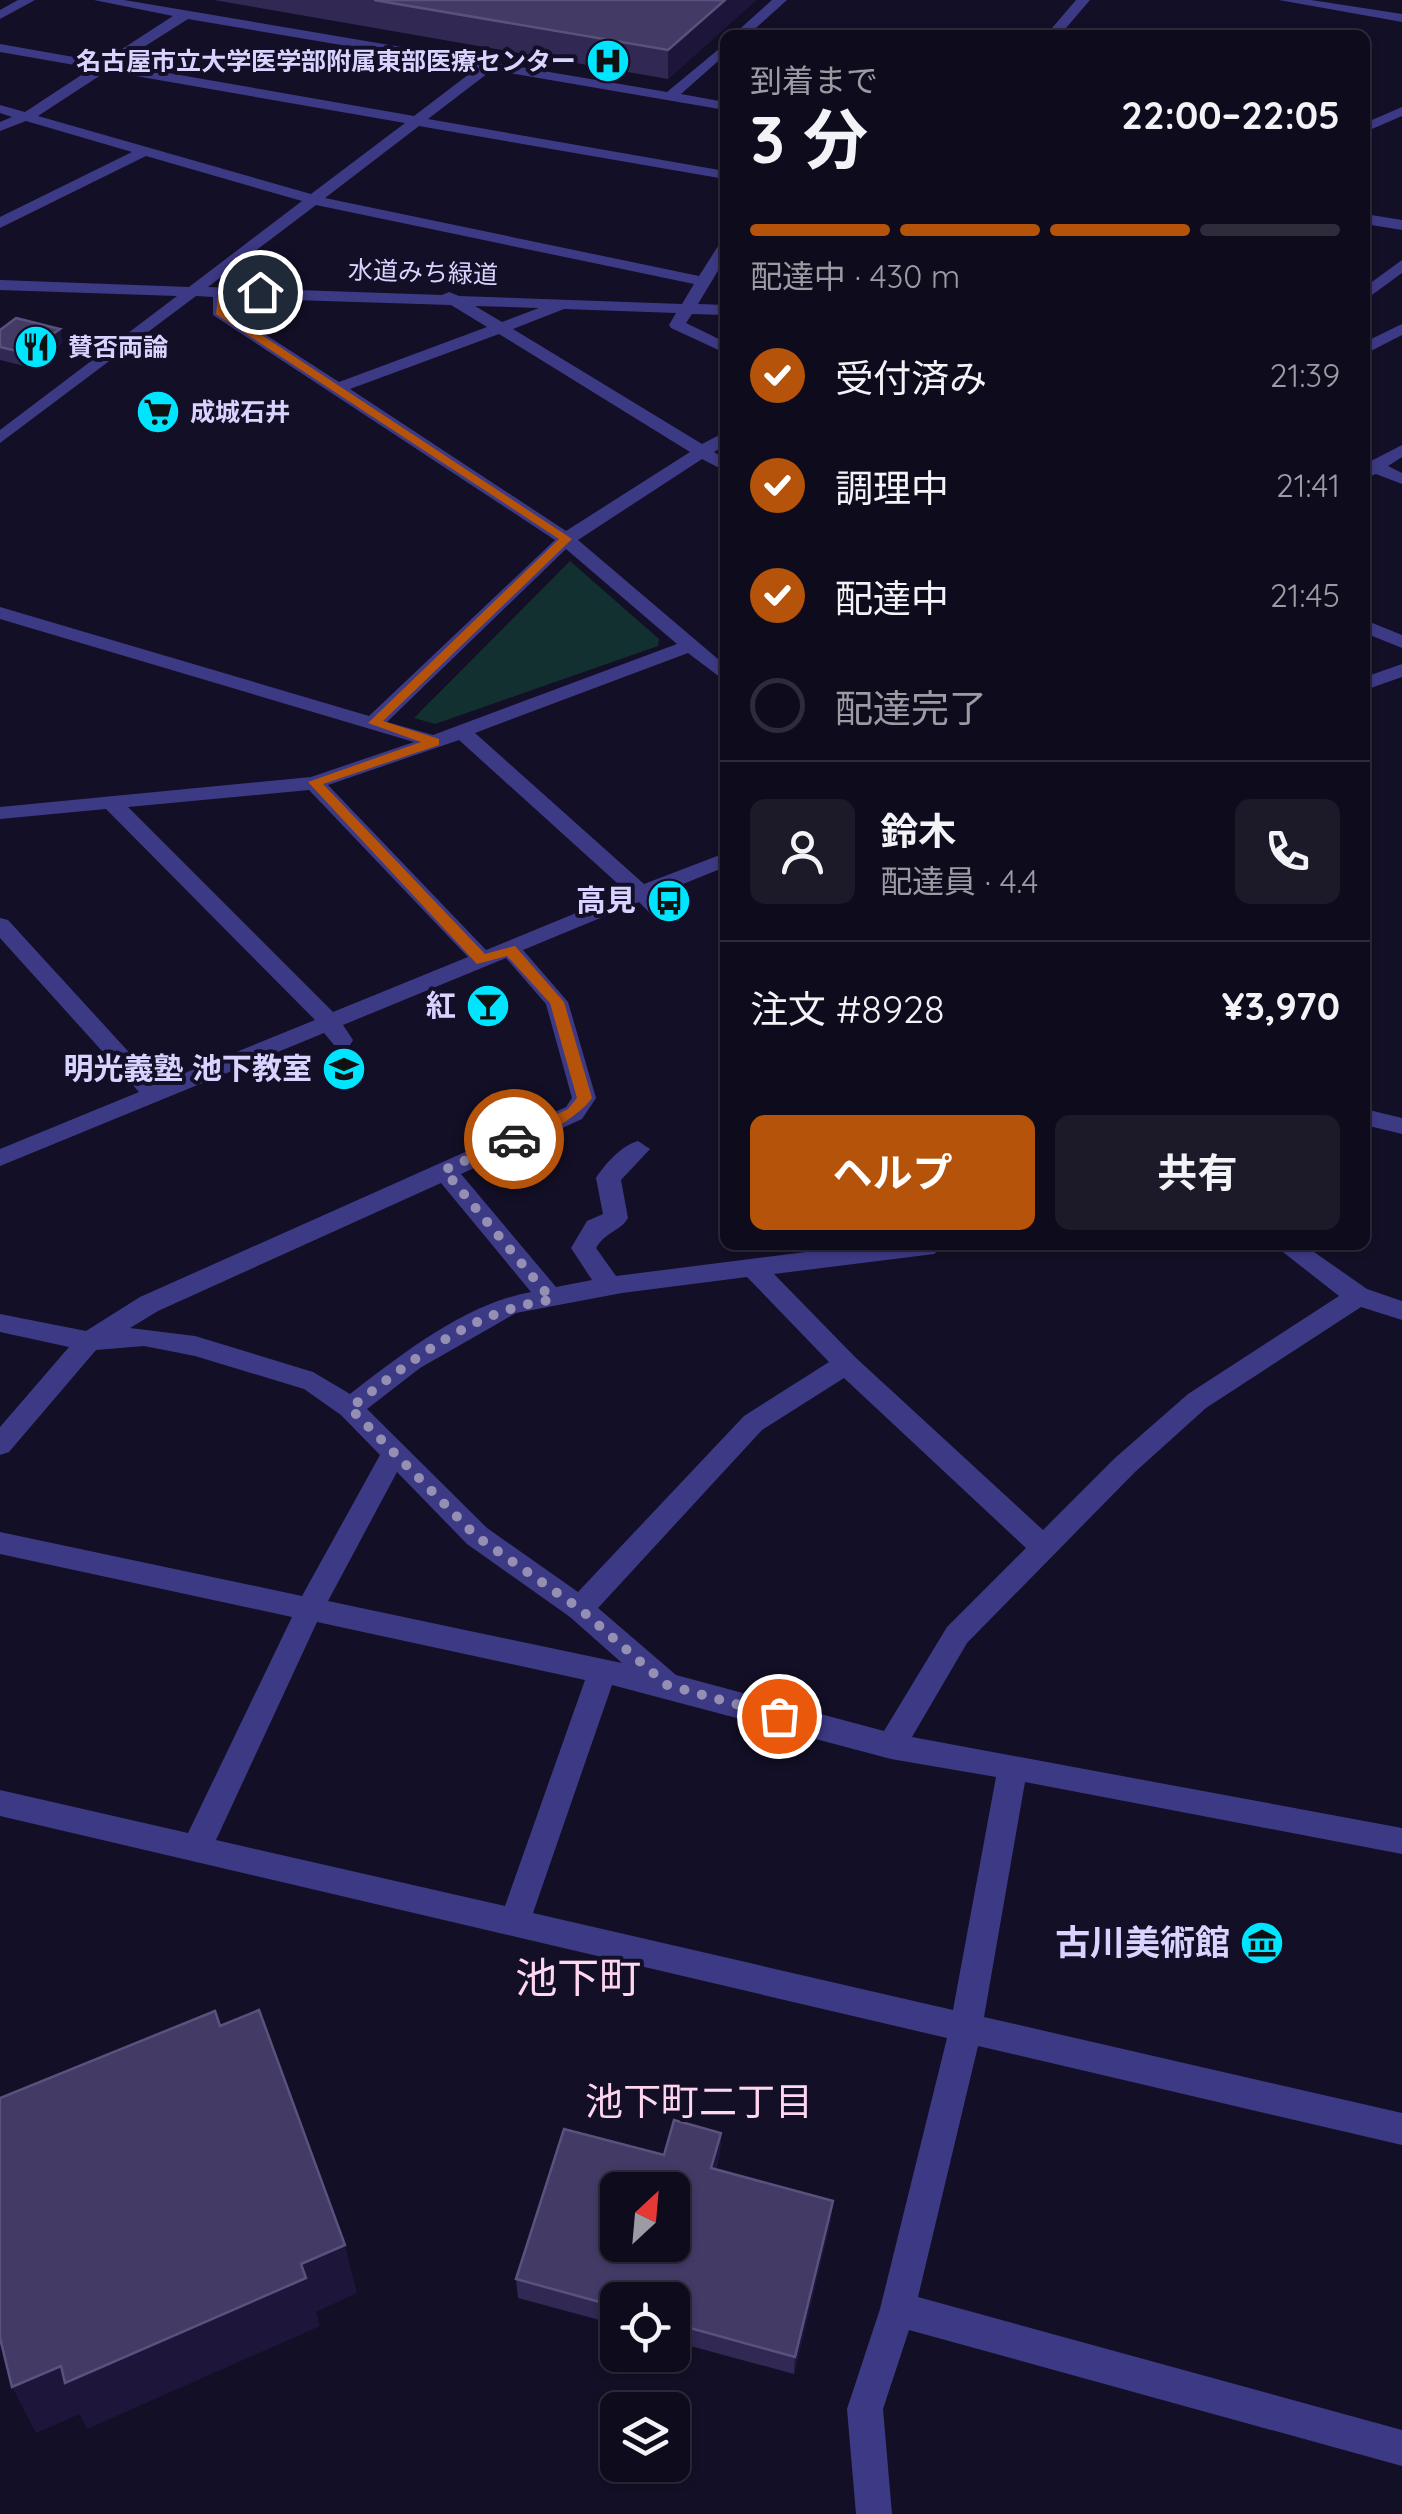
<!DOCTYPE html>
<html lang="ja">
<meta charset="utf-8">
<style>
:root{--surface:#0e0b1c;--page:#1c1929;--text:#f1f3f6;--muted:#9b9ba3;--line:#2e2b3b;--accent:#b45309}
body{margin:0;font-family:Quicksand,"Noto Sans JP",sans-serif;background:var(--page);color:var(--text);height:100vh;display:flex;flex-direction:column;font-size:38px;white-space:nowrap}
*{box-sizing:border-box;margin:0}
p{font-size:32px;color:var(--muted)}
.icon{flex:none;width:55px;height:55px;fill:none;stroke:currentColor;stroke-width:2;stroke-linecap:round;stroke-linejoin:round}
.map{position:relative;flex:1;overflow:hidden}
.sheet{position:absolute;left:720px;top:30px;width:650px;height:1220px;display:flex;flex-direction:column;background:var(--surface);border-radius:15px;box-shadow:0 2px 8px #0004,0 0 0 2px var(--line)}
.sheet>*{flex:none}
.needle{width:65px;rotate:26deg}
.buttons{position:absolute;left:600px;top:2172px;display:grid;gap:20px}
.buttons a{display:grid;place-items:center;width:90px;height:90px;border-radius:15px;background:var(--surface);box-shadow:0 2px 8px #0004,0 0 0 2px var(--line);font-size:50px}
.pin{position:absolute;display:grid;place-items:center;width:85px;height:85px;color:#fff;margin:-42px;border:5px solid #fff;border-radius:50%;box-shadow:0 2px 10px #0007}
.courier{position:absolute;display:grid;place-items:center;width:100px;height:100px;margin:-50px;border:8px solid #b45309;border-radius:50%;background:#fff;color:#222;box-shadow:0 2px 12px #0007}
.overview em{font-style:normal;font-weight:700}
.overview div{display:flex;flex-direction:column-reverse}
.overview{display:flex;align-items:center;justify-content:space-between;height:170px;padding:0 30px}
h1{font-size:65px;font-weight:700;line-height:75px}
.bar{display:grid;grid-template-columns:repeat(4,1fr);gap:15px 10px;align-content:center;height:120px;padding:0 30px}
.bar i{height:12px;border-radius:8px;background:var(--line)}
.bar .current{background:var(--accent)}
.bar p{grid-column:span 4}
.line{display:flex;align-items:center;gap:25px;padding:0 30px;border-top:2px solid var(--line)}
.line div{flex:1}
.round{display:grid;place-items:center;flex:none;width:105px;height:105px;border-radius:15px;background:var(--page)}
ol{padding:0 30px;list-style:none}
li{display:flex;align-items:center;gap:30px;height:110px}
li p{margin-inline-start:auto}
li .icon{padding:10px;border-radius:50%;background:var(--accent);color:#fff;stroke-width:4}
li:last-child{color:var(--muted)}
li i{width:55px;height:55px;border:5px solid var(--line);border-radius:50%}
.primary-button{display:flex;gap:20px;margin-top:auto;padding:20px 30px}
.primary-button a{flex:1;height:115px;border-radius:15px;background:var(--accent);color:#fff;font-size:40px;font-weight:700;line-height:115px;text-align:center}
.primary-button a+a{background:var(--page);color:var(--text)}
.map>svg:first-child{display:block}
.green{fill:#12302f}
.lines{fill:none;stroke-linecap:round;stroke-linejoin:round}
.minor{fill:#3d3a85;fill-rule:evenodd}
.wall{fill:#312854}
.shaded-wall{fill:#1d163a}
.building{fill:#433a66;stroke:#5a527e;stroke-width:2.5;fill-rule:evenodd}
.route{fill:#b45309}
.done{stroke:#948fb3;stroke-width:10;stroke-dasharray:0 18}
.labels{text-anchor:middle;stroke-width:8;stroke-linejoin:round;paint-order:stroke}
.far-poi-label{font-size:25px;font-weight:bold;fill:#d9d4ff;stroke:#130f26;text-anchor:start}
.far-street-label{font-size:25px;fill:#d9d4ff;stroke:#130f26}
.poi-label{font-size:30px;font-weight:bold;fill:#d9d4ff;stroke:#130f26;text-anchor:end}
.near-poi-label{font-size:35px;font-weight:bold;fill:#d9d4ff;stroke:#130f26;text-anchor:end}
.near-neighbourhood-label{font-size:38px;fill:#ffd6f0;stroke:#130f26}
.near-quarter-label{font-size:42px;fill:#ffd6f0;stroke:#130f26}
</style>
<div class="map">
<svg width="1402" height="2514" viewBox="0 0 1402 2514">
<rect width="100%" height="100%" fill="#130f26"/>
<!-- green -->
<path class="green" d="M570,561L659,639L658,646L435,724L414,718Z"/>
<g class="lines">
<!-- minor -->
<path class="minor" d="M18,0H35L0,19V10Z
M94,0H124L667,92L725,44V55L681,94L725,102V110L492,70L428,119L725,171V179L419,126L325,198L699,276L720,243L725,241V259L698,304L725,305V315L692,314L686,323L725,342V353L671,328L669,325L676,313L564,309L513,329L702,444L725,432V445L714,452L725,459V471L702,459L578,540L725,665V681L688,653L475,733L644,884L725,853V867L656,895L671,910L668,915H652L639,902L523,950L568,1002L596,1098L582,1119L461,1174L556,1287L592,1280L571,1248L587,1221L603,1214L596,1178C605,1164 622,1145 638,1141L650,1149L621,1180L628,1218C621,1231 606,1231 596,1248L616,1276L862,1245H946L934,1254L774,1274L855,1357L1043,1530L1115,1458L1188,1394L1339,1296L1274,1245H1304L1367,1289L1402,1301V1320L1361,1307L1206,1408L1135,1472L967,1643L912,1737L1402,1828V1854L1025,1782L984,2017L1402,2113V2145L978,2046L918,2297L1402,2430V2466L909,2330L883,2409L892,2514H856L847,2409L880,2309L947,2038L0,1816V1790L188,1833L292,1617L0,1554V1532L302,1596L380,1455L341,1415L304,1389L195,1356L144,1346L96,1350L9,1452L0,1455V1427L69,1347L0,1332V1314L86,1331L140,1297L566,1107L572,1098L546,1004L506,958L343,1025L353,1040L350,1045H334L324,1033L0,1166V1149L139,1092L0,938V918L8,920L158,1084L315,1020L106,809L0,819V807L311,777L414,742L0,619V607L369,716L555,540L213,315V297L196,296L0,443V430L177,296L0,290V280L189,287L302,201L146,156L0,228V217L132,152L26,121L0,131V122L12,117L0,113V105L25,112L92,68L0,52V44L102,62L173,16ZM188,19L477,68L414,116L117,64ZM107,71L405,123L311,194L38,116ZM316,205L694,284L682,304L459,296L449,292L442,295L208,287ZM229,298L451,305L487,327L339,382L227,310ZM475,306L539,308L502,322ZM499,334L690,452L566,531L350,389ZM566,549L677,644L433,735L387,722ZM459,740L627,892L486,950L328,785ZM309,790L468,957L333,1012L128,807ZM441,1183L531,1292C465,1304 402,1354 350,1394L313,1372L195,1336L130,1328L158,1311ZM747,1277L829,1362L744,1416L578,1592L487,1528L367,1409L420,1368L516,1313L622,1293ZM844,1378L1026,1548L947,1627L884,1731L676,1675L598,1608L762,1430ZM397,1472L467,1544L570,1617L622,1663L328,1601ZM317,1622L585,1680L505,1906L216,1840ZM612,1685L891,1759L996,1777L953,2010L533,1913Z
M772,0H787L748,35H733Z
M1076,0H1090L1060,35H1046Z
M1279,0H1311L1402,14V22Z
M1402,107V116L1365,132V123Z
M1365,214L1402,220V230L1365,224Z
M1402,260V273L1365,300V287Z
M1402,324V335L1365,354V342Z
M1402,445V457L1388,466L1402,473V484L1376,474L1365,478V458L1373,460Z
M1365,620L1402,635V648L1365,633Z
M1402,664V677L1365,690V677Z
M1365,1109L1402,1118V1134L1365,1125Z"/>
</g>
<!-- wall -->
<path class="wall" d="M214,0H756L668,79Z
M60,329L62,343L28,367L0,360V330Z
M721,2133L720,2152L716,2169L831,2220L794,2374L672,2341V2300H618V2325L518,2298L516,2279L664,2155Z"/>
<!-- shaded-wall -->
<path class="shaded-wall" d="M725,0H756L668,79V50Z
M60,329L62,343L28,367L25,353Z
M721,2133L720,2152L710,2187L711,2168Z
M833,2201L831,2220L794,2374L795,2357Z
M345,2245L357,2293L316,2312L320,2326L87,2429L80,2414L36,2433L12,2387Z"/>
<!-- building -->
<path class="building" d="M374,0H725L668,50Z
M16,318L60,329L25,353L0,347V330Z
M259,2010L345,2245L301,2264L306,2278L65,2383L61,2366L12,2387L0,2338V2098L215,2011L220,2026Z
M674,2120L721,2133L711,2168L833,2201L795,2357L672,2323V2300H618V2307L516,2279L564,2129L664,2155ZM618,2190H672V2245H618Z"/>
<!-- route -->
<path class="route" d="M219,289L264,290L260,296L227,295L225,311L572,539L383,721L439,739V745L323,784L485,954L515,946L564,1002L592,1098C581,1115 524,1153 506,1139L568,1109L577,1098L550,1003L507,956L477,964L308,782L421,742L368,723L559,539L216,314Z"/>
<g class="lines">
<!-- done -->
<path class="done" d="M514,1139L444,1170L552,1300C473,1309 412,1361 350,1408L476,1536L580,1609L667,1685L779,1716"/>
</g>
<!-- icons -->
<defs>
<g id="hospital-disc" transform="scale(2.25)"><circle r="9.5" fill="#00e5ff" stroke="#130f26"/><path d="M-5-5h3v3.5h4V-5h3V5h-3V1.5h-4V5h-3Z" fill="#111"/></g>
<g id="restaurant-disc" transform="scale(2.25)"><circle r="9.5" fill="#00e5ff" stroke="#130f26"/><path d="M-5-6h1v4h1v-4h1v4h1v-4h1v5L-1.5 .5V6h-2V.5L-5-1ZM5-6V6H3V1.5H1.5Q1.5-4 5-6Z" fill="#111"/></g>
<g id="supermarket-disc" transform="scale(2.25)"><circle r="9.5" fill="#00e5ff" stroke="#130f26"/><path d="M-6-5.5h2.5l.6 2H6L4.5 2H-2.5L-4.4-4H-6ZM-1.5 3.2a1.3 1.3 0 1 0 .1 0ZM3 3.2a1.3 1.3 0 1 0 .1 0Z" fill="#111"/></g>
<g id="bus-disc" transform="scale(2.25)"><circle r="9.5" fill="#00e5ff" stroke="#130f26"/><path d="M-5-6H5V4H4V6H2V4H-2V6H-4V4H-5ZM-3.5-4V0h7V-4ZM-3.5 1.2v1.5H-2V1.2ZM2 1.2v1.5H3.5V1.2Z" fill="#111"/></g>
<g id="bar-disc" transform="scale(2.25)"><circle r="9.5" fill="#00e5ff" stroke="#130f26"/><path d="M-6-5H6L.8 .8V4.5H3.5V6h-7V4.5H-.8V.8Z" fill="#111"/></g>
<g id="school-disc" transform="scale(2.25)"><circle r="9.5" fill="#00e5ff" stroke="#130f26"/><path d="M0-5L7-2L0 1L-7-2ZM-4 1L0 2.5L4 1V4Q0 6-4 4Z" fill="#111"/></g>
<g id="museum-disc" transform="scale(2.25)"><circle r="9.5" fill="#00e5ff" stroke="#130f26"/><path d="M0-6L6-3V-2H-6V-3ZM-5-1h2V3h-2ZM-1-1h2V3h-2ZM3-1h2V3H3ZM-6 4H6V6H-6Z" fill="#111"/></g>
</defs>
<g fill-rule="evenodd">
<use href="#hospital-disc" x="608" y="61"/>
<use href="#restaurant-disc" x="36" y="347"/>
<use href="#supermarket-disc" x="158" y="412"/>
<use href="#bus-disc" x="669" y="901"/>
<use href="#bar-disc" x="488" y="1006"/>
<use href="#school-disc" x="344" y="1069"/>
<use href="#museum-disc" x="1262" y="1943"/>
</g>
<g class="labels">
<!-- far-poi labels -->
<g class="far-poi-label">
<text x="576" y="70" text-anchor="end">名古屋市立大学医学部附属東部医療センター</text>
<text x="68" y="356">賛否両論</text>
<text x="190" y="421">成城石井</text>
</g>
<!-- far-street labels -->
<g class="far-street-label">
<text transform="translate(423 272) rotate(2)" y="9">水道みち緑道</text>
</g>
<!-- poi labels -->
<g class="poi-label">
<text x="636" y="911">高見</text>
<text x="456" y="1016">紅</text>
<text x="312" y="1079">明光義塾 池下教室</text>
</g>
<!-- near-poi labels -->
<g class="near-poi-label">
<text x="1230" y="1955">古川美術館</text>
</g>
<!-- near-neighbourhood labels -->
<g class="near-neighbourhood-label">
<text x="699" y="2115">池下町二丁目</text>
</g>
<!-- near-quarter labels -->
<g class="near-quarter-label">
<text x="578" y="1993">池下町</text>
</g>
</g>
</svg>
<div class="buttons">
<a><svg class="needle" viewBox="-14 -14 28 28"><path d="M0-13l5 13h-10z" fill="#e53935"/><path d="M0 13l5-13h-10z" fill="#9b9ba3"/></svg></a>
<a><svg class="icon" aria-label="locate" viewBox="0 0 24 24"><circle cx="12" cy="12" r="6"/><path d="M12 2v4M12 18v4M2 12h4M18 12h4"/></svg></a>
<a><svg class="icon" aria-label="layers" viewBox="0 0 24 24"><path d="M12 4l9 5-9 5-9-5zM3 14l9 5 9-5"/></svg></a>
</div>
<div class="pin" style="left:779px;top:1716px;background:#ea580c"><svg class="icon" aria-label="bag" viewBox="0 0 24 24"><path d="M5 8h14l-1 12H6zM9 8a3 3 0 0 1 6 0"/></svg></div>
<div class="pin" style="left:260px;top:292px;background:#1f2937"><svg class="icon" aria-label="home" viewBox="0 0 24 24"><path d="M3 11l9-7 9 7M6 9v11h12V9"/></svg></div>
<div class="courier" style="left:514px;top:1139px"><svg class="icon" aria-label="car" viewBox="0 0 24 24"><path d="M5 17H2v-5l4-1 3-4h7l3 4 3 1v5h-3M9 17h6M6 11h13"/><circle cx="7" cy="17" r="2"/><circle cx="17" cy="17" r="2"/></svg></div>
<section class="sheet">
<div class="overview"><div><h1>3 分</h1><p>到着まで</p></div><em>22:00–22:05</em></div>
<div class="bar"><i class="current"></i><i class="current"></i><i class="current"></i><i></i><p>配達中 · 430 m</p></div>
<ol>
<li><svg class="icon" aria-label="check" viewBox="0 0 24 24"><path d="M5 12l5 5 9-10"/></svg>受付済み<p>21:39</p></li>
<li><svg class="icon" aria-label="check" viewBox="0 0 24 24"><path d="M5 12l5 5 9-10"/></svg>調理中<p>21:41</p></li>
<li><svg class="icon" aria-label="check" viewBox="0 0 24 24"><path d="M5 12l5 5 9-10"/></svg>配達中<p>21:45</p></li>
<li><i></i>配達完了</li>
</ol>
<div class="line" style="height:180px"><a class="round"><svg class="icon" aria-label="person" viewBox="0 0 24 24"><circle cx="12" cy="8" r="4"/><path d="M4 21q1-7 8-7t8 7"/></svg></a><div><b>鈴木</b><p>配達員 · 4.4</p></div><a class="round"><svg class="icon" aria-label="phone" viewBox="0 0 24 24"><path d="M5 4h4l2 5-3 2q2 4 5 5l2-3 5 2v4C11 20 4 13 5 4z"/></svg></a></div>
<div class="line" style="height:130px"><div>注文 #8928</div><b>¥3,970</b></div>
<div class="primary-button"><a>ヘルプ</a><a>共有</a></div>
</section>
</div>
